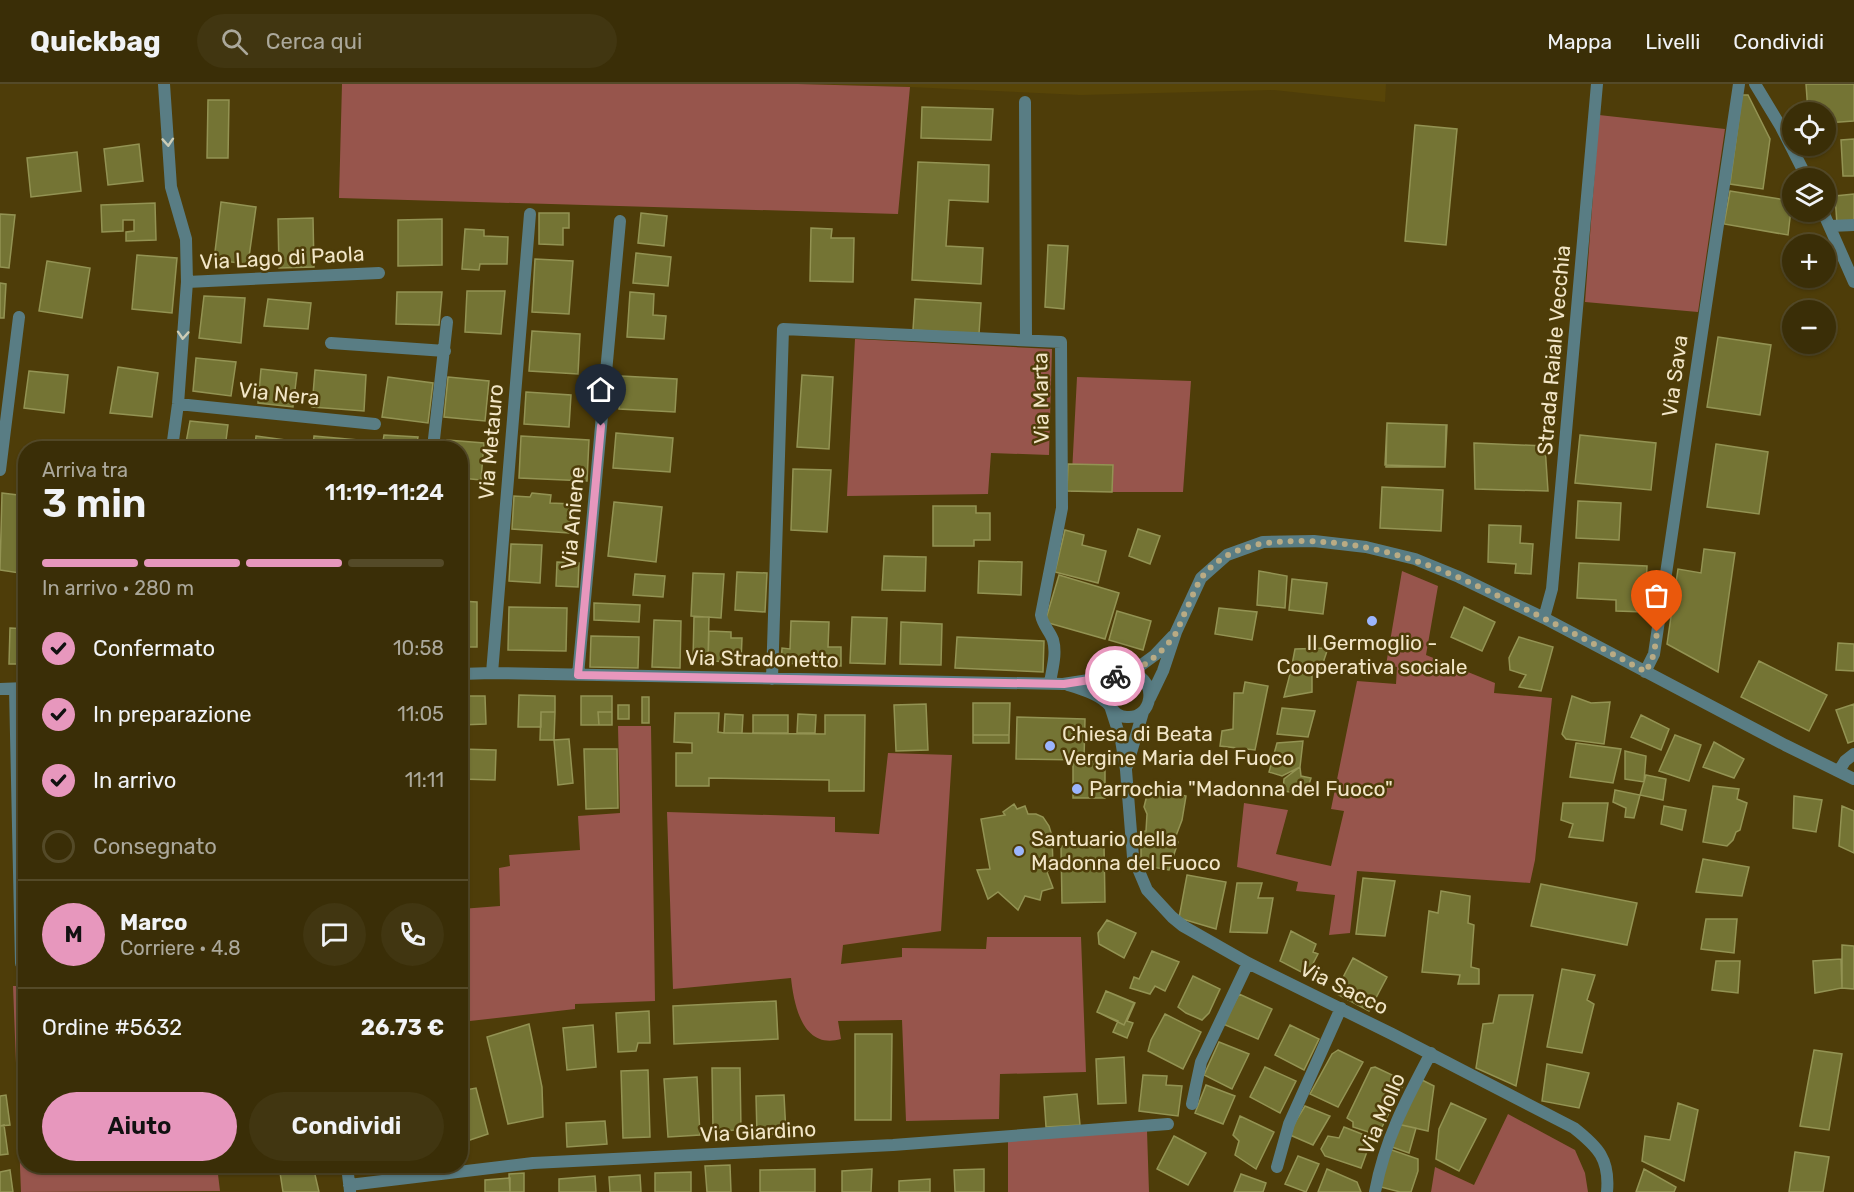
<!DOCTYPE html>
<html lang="it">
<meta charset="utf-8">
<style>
:root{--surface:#3a2e07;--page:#413611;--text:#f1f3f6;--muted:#aba89b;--line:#544a28;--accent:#e797bd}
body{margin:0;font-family:Rubik,sans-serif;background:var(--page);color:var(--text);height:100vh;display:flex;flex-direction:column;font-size:22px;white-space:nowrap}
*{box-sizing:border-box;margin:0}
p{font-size:20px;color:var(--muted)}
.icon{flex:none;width:33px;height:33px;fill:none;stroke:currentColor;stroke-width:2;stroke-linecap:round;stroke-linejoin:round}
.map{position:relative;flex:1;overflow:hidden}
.sheet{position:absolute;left:18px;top:357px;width:450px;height:732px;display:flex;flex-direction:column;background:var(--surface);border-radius:24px;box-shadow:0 2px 4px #0004,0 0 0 2px var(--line)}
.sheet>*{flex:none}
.controls{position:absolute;left:1782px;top:18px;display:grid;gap:12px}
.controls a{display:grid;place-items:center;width:54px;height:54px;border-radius:50%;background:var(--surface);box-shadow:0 2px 4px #0004,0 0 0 2px var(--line);font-size:30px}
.pin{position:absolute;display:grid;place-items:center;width:51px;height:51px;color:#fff;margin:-62px -26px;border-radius:50% 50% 50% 0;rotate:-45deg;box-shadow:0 0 6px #0007}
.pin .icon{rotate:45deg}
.courier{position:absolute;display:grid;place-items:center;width:60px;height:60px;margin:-30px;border:4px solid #e797bd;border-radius:50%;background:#fff;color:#222;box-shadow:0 2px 8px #0007}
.headline em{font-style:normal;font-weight:600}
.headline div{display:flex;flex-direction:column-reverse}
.headline{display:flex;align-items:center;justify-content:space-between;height:102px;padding:0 24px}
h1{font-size:39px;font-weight:600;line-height:45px}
.bar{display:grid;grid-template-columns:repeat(4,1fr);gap:9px 6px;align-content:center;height:72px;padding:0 24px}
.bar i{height:8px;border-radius:4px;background:var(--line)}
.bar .on{background:var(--accent)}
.bar p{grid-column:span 4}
.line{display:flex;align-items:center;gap:15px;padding:0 24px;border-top:2px solid var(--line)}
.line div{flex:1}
.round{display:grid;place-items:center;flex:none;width:63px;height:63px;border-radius:32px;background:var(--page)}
ol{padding:0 24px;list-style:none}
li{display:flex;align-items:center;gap:18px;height:66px}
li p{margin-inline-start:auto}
li .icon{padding:6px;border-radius:50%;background:var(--accent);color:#111;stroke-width:4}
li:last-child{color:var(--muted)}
li i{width:33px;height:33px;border:3px solid var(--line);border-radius:50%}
.cta{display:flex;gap:12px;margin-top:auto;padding:12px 24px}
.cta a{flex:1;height:69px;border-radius:36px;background:var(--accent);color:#111;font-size:24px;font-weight:600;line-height:69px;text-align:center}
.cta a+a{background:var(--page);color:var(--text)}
header{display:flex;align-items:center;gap:36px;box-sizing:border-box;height:84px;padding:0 30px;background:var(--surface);border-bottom:2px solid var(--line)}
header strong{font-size:28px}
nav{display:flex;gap:33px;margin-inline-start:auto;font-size:21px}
.search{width:420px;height:54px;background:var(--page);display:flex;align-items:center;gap:15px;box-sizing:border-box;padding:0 21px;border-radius:33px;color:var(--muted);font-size:22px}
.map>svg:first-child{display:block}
.built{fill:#584508}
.green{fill:#97554c}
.building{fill:#747434;stroke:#939353;stroke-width:1.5}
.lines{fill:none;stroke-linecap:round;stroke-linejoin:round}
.street{stroke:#597d84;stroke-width:12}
.oneway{stroke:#ccccb6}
.done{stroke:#b9ab84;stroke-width:6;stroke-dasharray:0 10.8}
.route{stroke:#e797bd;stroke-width:8}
.poi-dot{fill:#9bb5fd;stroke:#4e3d09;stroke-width:2}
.labels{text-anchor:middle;stroke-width:5;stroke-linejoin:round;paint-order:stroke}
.street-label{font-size:21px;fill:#f2e6c7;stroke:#4e3d09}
.poi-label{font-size:21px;fill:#f2e6c7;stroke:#4e3d09;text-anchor:start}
</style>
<header>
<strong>Quickbag</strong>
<div class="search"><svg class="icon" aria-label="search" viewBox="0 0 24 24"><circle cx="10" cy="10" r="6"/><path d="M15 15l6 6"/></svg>Cerca qui</div>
<nav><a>Mappa</a><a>Livelli</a><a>Condividi</a></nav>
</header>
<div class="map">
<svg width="1854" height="1108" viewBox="0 0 1854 1108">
<rect width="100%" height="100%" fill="#4e3d09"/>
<!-- built -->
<path class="built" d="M798,0H1386L1385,18L1274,6L1081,11L910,3Z"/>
<!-- green -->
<path class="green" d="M342,0H798L910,3L898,130L339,114Z
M1599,31L1725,45L1698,228L1585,218Z
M855,255L1052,265L1049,371L991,369L988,410L847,412Z
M1077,293L1191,297L1183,408H1071Z
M1402,487L1438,502L1426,571L1495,599L1494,609L1552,614L1535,776L1530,799L1357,787L1350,849L1329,851L1335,811L1296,807L1298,798L1237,783L1244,719L1288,726L1276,770L1331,782L1344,727L1331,725L1357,597L1396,600L1397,583L1386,581Z
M618,642H651L655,917L575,920V925L461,938V825L500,822L499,784L510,782L509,771L580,766L578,732L620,729Z
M888,669L952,671L941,847L843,861L841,880L902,873V864L986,865L987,853H1081L1086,988L1000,990L999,1035L906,1037L902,936L838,937L841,955C803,966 794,922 791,894L673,905L667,728L835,733V748L879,750Z
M13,902H25L26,1082H217L220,1107L21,1108Z
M1508,1030L1575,1066L1585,1089L1588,1108H1431L1435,1083L1474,1101Z
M1147,1047L1149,1108H1008V1056Z"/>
<!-- building -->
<path class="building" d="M1806,0H1854V37L1826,39V28H1808Z
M1742,11H1748L1770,55L1763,105L1730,100Z
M208,16H229L228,74H207Z
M922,23L993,25L991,56L921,54Z
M1415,41L1457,45L1446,161L1405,157Z
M1854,55V92H1843L1841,56Z
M139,60L143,97L108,101L104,65Z
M77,68L81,107L31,113L27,74Z
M918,78L989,81L988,118L949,116L946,162L983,164L981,200L912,196Z
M1730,107L1792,117L1788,151L1724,140Z
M1854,110V139L1837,140L1835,112Z
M221,118L256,123L248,180L214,176Z
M155,119L156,156L126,157V148L134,147V136H123V147L102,148L101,121Z
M539,129H569V144H563V161L539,160Z
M641,129L667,132L664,162L638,159Z
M0,130L15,131L9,184L0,183Z
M313,134L314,183L279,184L278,135Z
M442,135V181L398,182V136Z
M811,144L832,145L831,154H854L853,198L810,197Z
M465,145L484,146V152L508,153L507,180H480L479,186L462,185Z
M1048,161L1068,162L1064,225L1045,223Z
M636,169L671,173L668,202L633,199Z
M137,171L177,174L172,229L132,225Z
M535,175L573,177L569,230L532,228Z
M47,177L90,184L82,234L39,227Z
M0,199L6,200L4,234H0Z
M467,207H505L501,250L465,248Z
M397,208H442L439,241L396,240Z
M630,208L654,210L653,231L666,232L664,255L627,253Z
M204,212L245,214L241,259L199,254Z
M268,215L311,219L308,245L264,242Z
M915,215L981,219L979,250L913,246Z
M532,247L580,250L578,290L529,287Z
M1718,253L1771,261L1760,331L1707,323Z
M196,274L236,278L231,312L193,307Z
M118,283L158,289L152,333L110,329Z
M261,285L297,289L293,323L258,319Z
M315,286L366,291L364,327L312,323Z
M29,287L68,291L64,329L24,324Z
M802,291L833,293L829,365L797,363Z
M621,292L677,295L675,328L619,325Z
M388,293L433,299L428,339L382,333Z
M448,293L489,297L485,337L444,333Z
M526,308L571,311L569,343L524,340Z
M190,337L228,341L225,364H185Z
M1387,339L1446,341L1445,383L1385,381Z
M1387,339L1447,341L1445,383H1386Z
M616,349L673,354L670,388L613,384Z
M384,351L418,353L416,364H382Z
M1580,351L1656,359L1651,406L1575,399Z
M256,352L285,356L284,364H255Z
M314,352L358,356L357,364H313Z
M521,352L589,356L587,397L519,394Z
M447,356L484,359L481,396L460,394V364H447Z
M1474,359L1545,362L1548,407L1475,405Z
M1716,360L1768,368L1759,430L1707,423Z
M1068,380L1113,381L1112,408L1067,407Z
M793,385L831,386L827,448L791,446Z
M1382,403L1443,406L1441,447L1380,444Z
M2,409L26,412V490L0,486Z
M532,409L551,411L550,419L574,420L572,446L569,449L512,445L514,412L530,413Z
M1578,417L1621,419L1619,456L1576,454Z
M614,418L662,423L656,478L608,472Z
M933,422H976V429H990V456H974V462H933Z
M460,430H464L463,459H460Z
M1489,441L1521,442L1520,459L1533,460L1531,490L1515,489L1516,480L1488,478Z
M1138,445L1160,452L1150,480L1129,472Z
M1065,446L1084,451L1082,461L1106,467L1098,499L1055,488Z
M511,460L542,461L540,499L509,497Z
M1704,465L1735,469L1718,588L1667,560L1678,485L1701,489Z
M884,472L926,473L925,507L882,506Z
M979,477L1022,478L1021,511L978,509Z
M557,478L579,479L578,503L556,502Z
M1579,479L1647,482L1645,528L1616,527V516L1577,514Z
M1259,487L1287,492L1285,524L1257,521Z
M737,488L767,489L765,528L735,526Z
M693,489L724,490L721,534L691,532Z
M635,490L665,492L663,513L633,511Z
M1059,491L1119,509L1105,555L1045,538Z
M1292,495L1327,499L1323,530L1289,526Z
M460,517L477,518V563H460Z
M594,519L640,521L639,538L594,536Z
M509,523L567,524L566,567L508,566Z
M1464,523L1495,538L1482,567L1451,553Z
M1219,524L1257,528L1252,556L1215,550Z
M1117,527L1151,537L1143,566L1109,556Z
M694,533H709L708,575H693Z
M852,533L887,534L885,580L850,579Z
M654,536L681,537L680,584L652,583Z
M791,537L829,538L828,563H841V582L781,579L782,564L790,565Z
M901,538L942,540L941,581L900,580Z
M10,544L26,545V580H9Z
M709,547L731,548V554H742L741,578L708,577Z
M591,552L639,553L638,584L590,583Z
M957,553L1044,557L1043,588L955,584Z
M1519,553L1553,563L1541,607L1519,603L1526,591L1510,586L1509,574Z
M1838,559L1854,560V587L1836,586Z
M1328,564L1319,591L1291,586L1295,565Z
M1759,577L1827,611L1809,647L1741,613Z
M1291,586L1312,590V608L1284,613Z
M1245,598L1268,602L1255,666L1220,662L1222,647L1233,645L1234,609H1243Z
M519,611L555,612V628H541V643H518Z
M460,612H485L486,640L460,641Z
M581,612H612V628H598L599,641H581Z
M1572,612L1591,619L1610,618L1604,660L1566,655L1562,650Z
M642,613H649V639H642Z
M973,619H1010L1009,651H973Z
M926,620L928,666L896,667L894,621Z
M1854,620V657L1848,659L1836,626Z
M618,621H629V635H618Z
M1282,624L1315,627L1308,653L1277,650Z
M541,628H555L554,656H540Z
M598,628H612V641H599Z
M675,629H719L718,648L724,649L825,650V631H865L864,707H829V696L709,694V702H676V669H692V659L674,658Z
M725,630L743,631L742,649H724Z
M798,630L816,631L815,649H797Z
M753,631H788V649H753Z
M1641,631L1669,645L1661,666L1631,653Z
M1017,633L1085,635L1084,676L1016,675Z
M973,651H1009V659H973Z
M1675,651L1701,661L1689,697L1659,687Z
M569,655L573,699L558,701L554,656Z
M1303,657L1300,683L1282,692L1269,688L1277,659Z
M1714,658L1744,675L1734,694L1703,683Z
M1576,659L1621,665L1613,699L1570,693Z
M460,665L496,666L495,696L460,695Z
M584,665H617L618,724L586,725Z
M1625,667L1646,672L1644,698L1625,695Z
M1105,677V714H1073V678Z
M1300,683L1301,692L1311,694L1306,710L1283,707L1284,695Z
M1646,691L1666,695L1663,716L1640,711Z
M1713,702L1739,705L1737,715L1747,719L1740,746L1736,748L1733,756L1727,762L1703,758Z
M1149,703L1186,712L1182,736L1174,757L1178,758L1169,786L1141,781V748L1146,747L1147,730L1144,723Z
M1615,706L1640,711L1634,734L1625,733L1626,724L1613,718Z
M1794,712L1822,716L1816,748L1793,744Z
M460,717L464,756H460Z
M1563,719H1608L1603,757L1569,753L1573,740L1561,736Z
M1014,720L1017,725L1025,722L1028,730H1036L1043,733L1049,742L1052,752L1053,782L1047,788L1053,804L1042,807L1040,816L1025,812L1018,826L998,808L988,815L977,786L990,785L981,735L1005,731L1003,728Z
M1664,722L1686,726L1682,746L1661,740Z
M1842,722L1854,727V769L1839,762Z
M460,756H464L465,776L460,777Z
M1104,761L1105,818L1062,819L1061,762Z
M1703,775L1749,783L1742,812L1696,808Z
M465,776L468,813L460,814V777Z
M1187,791L1226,798L1216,845L1179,834Z
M1363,794L1395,797L1385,852L1356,850Z
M1237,799H1262L1258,814H1273L1267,849L1230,848Z
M1541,800L1637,819L1627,861L1531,842Z
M1441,807L1470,812L1468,839L1474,841L1471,883L1479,885V900H1458L1460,891L1422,888L1429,827L1438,829Z
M1706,835H1737L1734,869L1701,865Z
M1107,836L1136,849L1124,874L1099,860L1098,849Z
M1291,847L1316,860L1313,868L1318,870L1307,891L1280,877Z
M1842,861L1854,862V905L1842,904Z
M1152,867L1179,878L1165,907L1155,902L1150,910L1130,904L1134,893L1139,895Z
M1353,874L1387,893L1369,927L1335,909Z
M1841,875L1842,904L1815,909L1813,877Z
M1716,877H1740L1738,909L1712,906Z
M1562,885L1595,891L1587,916L1594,920L1582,969L1547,963Z
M1193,892L1220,905L1209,929L1202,936L1186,929L1178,923Z
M1106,907L1134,919L1124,941L1097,928Z
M1106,907L1135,919L1127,937L1133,939L1127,954L1113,948L1118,937L1097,928Z
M1239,910L1272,925L1258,955L1223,940Z
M1499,911H1533L1516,1002L1476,984L1483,940L1493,939Z
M776,917L778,955L674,960L673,922Z
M649,927L650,959H638L636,967L618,968L616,929Z
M1165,930L1201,948L1183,985L1148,967L1151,956Z
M529,940L542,1003L543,1033L508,1040L487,953Z
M593,941L596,983L567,986L563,944Z
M1290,941L1319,955L1304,986L1275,971Z
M855,950H892L891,1036H855Z
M1219,958L1249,970L1232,1005L1204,991Z
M1338,966L1363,978L1338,1023L1310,1010L1332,970Z
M1814,966L1842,970L1829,1046L1800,1042Z
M1124,973L1126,1019L1098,1020L1096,975Z
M1547,980L1589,989L1579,1024L1542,1017Z
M1265,983L1296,997L1280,1029L1250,1013Z
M1375,983L1405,997L1378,1051L1353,1043V1038L1347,1034L1371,984Z
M712,984H740L741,1046L713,1047Z
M648,986L650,1053L623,1054L621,987Z
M1143,991L1167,992L1166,1001L1182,1002L1178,1032L1139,1027Z
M697,993L700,1051L668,1053L664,995Z
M1420,995L1434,1002L1428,1047L1397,1040Z
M1206,1001L1235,1012L1223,1040L1195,1029Z
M476,1004L488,1050L467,1057H460V1014L466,1006Z
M1077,1010L1080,1041L1046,1043L1044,1013Z
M6,1011L10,1041L0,1042V1012Z
M784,1011L786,1050L757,1051L756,1012Z
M1451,1019L1486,1035L1459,1087L1436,1075L1439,1045Z
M1678,1019L1698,1026L1684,1097L1642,1077L1645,1052L1670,1056Z
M1305,1022L1330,1032L1313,1061L1290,1051L1295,1038Z
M1240,1032L1274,1048L1256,1085L1235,1071L1239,1057L1233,1051Z
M605,1037L607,1060L567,1063L566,1039Z
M1397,1040L1416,1044L1409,1069L1389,1062Z
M4,1041L8,1070L0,1071V1042Z
M1344,1043L1372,1054L1361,1084L1325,1072L1321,1065L1328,1052L1339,1054Z
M1174,1052L1206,1069L1188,1101L1157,1085Z
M1386,1064L1418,1075V1087L1411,1108H1400L1377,1102Z
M1795,1068L1829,1073L1823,1108H1789Z
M1298,1072L1319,1080L1306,1108L1285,1100Z
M730,1081L731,1108H707L705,1082Z
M279,1082H313L319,1108H283Z
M815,1085V1108H760V1086Z
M872,1085L871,1108H842V1087Z
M984,1085V1108H955L954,1086Z
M1327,1085L1357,1098L1361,1108H1318Z
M1644,1085L1676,1103L1674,1108H1636Z
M10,1086L13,1108H0V1088Z
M691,1088V1108H655V1089Z
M524,1089V1108H510L509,1090Z
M1241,1090L1266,1099L1263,1108H1234Z
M640,1091L641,1108H610L609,1093Z
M595,1092L596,1108H559V1095Z
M510,1094V1108H485V1096Z
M510,1094V1108H485V1096Z
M930,1095V1108H899V1097Z"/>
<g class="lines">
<!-- street -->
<path class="street" d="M164,0L171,103L186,155L187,198L178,320L172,364
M1755,0L1781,43L1807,94
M1025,18L1026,256
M1823,128L1854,198
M1830,142L1854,141
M187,198L379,189
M331,259L445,267
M178,320L375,340
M433,364L447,238
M0,386L19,233
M1544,534L1552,505L1597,0
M1645,588L1654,570L1739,0
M492,589L530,130
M460,590L492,589L1063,600L1121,591
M1129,590L1155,571L1173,552
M578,591L620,137
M772,595L783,245L1061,258L1062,424L1041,531C1043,542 1050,547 1053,556C1057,570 1052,585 1050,599
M1068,601C1081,605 1095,609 1106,618C1113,624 1115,633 1127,633C1153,635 1158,596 1133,590C1115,587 1104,604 1108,619
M0,605L26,604
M15,605L21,879
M1150,614L1163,587L1176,548L1201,494L1227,471L1263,458L1314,457L1366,463L1415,475L1459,493L1544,534L1785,661L1854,695
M1111,625L1121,656L1126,686L1133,773L1147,806L1172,833L1183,842L1248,879L1392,950L1574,1044C1598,1063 1610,1075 1607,1108
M1127,682L1143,628
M1839,687L1845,677L1854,670
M1192,1020L1201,978L1248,879
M347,1082L350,1107
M1277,1083L1289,1040L1341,924
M349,1101L533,1079L893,1061L1168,1040
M1375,1108C1385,1055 1406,1016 1431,969"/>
</g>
<!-- one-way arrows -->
<defs><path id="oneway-chevron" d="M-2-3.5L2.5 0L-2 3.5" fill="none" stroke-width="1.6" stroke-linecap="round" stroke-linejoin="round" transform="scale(1.5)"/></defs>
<g class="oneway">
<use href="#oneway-chevron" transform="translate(168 58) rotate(86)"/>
<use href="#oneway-chevron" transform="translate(183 251) rotate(94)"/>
</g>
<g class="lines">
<!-- done -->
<path class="done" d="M1115,592C1139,589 1163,569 1176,549C1180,541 1183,532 1187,524C1193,512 1197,498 1206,488C1232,461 1265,457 1302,457C1382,458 1442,484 1513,519C1558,541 1602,564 1646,588L1654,570L1657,548"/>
<!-- route -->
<path class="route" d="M601,342L578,591L1064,600L1115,592"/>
</g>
<!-- markers -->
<g class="poi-dot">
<circle cx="1372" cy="537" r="6"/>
<circle cx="1050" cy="662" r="6"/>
<circle cx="1077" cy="705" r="6"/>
<circle cx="1019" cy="767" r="6"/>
</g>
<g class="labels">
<!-- street labels -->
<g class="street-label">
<text transform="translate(282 174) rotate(-3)" y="7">Via Lago di Paola</text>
<text transform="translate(1554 266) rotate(-85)" y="7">Strada Raiale Vecchia</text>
<text transform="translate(1675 292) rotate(-82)" y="7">Via Sava</text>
<text transform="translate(279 310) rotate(6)" y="7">Via Nera</text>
<text transform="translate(1041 314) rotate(-91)" y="7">Via Marta</text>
<text transform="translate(491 358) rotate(-85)" y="7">Via Metauro</text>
<text transform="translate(573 434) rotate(-85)" y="7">Via Aniene</text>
<text transform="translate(762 575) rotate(1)" y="7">Via Stradonetto</text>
<text transform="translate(1344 904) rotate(26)" y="7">Via Sacco</text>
<text transform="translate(1382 1030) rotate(-67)" y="7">Via Mollo</text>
<text transform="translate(758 1048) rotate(-3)" y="7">Via Giardino</text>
</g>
<!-- poi labels -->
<g class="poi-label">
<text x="1372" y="566" text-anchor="middle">Il Germoglio -<tspan x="1372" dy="24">Cooperativa sociale</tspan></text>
<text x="1062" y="657">Chiesa di Beata<tspan x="1062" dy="24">Vergine Maria del Fuoco</tspan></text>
<text x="1089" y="712">Parrochia "Madonna del Fuoco"</text>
<text x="1031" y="762">Santuario della<tspan x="1031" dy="24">Madonna del Fuoco</tspan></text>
</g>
</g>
</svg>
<div class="controls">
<a><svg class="icon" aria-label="locate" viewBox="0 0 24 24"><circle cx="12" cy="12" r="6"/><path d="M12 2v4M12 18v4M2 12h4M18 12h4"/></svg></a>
<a><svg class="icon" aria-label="layers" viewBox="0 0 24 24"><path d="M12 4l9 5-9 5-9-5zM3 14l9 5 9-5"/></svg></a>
<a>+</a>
<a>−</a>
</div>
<div class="pin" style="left:1657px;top:548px;background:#ea580c"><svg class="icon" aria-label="bag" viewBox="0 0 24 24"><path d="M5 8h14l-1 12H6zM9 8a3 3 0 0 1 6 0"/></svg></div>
<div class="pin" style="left:601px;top:342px;background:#1f2937"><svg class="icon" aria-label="home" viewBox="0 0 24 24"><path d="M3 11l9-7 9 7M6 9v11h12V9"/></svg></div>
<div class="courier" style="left:1115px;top:592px"><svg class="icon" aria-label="bike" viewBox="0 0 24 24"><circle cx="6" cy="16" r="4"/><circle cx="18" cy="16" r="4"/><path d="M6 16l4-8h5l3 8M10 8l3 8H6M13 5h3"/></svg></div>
<section class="sheet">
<div class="headline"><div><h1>3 min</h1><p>Arriva tra</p></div><em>11:19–11:24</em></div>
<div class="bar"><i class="on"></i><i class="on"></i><i class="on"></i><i></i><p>In arrivo · 280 m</p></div>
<ol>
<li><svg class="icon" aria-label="check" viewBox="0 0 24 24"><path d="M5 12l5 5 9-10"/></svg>Confermato<p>10:58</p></li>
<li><svg class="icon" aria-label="check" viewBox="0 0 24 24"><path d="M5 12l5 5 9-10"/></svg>In preparazione<p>11:05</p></li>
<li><svg class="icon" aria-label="check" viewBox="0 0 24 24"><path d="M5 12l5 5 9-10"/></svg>In arrivo<p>11:11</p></li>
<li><i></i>Consegnato</li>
</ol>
<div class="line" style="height:108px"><b class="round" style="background:var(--accent);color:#111">M</b><div><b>Marco</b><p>Corriere · 4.8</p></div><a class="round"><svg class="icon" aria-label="chat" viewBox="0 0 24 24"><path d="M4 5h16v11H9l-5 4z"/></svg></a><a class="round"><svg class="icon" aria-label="phone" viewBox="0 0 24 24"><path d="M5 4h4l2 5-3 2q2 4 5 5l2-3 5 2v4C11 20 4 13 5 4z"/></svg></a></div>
<div class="line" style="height:78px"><div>Ordine #5632</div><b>26.73 €</b></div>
<div class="cta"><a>Aiuto</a><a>Condividi</a></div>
</section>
</div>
